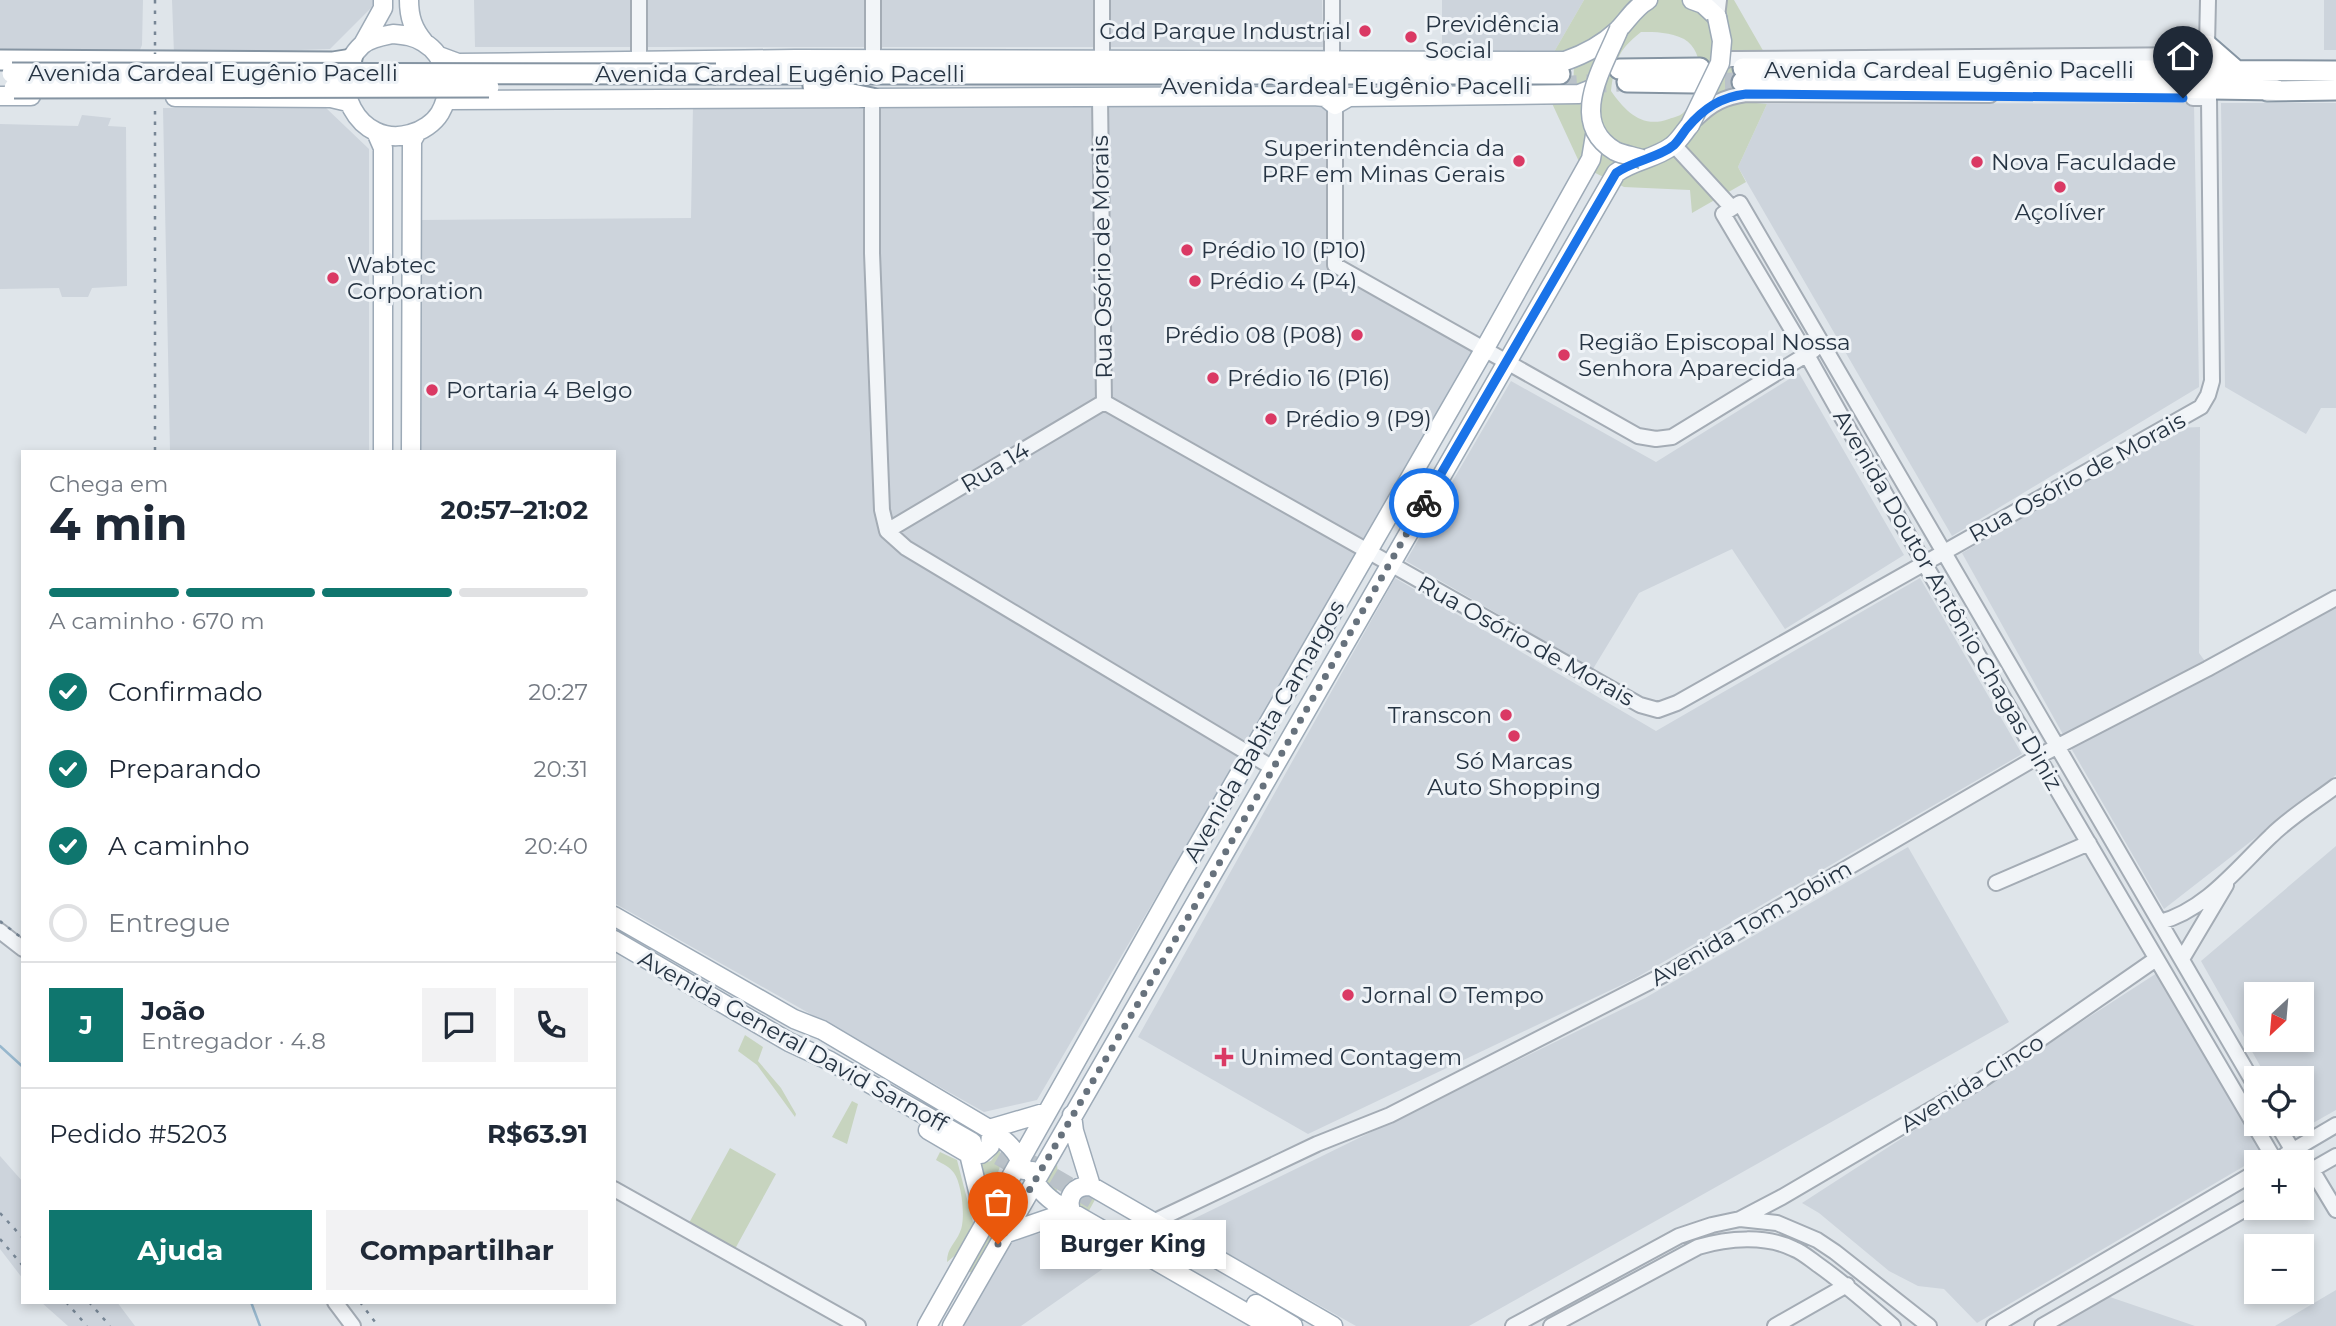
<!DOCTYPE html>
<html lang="pt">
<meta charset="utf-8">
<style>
:root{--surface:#fff;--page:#f2f2f3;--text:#1f2937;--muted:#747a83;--line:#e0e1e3;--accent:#0f766e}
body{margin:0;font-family:Montserrat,sans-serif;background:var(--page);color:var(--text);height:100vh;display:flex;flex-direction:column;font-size:26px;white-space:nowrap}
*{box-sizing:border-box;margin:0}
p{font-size:23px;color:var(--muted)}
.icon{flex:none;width:38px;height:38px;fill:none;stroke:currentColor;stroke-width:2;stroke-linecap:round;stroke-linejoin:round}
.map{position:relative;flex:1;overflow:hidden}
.details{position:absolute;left:21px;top:450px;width:595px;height:854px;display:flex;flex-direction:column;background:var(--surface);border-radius:0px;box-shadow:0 4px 10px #0003}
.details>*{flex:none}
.needle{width:46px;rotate:206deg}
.fabs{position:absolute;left:2244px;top:982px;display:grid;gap:14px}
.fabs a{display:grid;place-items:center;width:70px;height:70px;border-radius:0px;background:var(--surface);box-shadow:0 4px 10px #0003;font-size:35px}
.pin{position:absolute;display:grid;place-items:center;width:60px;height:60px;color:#fff;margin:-72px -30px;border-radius:50% 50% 50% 0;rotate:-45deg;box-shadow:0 0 7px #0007}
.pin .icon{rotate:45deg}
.courier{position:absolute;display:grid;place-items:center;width:70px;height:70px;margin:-35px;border:5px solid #1a73e8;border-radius:50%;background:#fff;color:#222;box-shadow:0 2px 9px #0007}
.bubble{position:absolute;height:49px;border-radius:0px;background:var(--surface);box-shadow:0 4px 10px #0003;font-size:23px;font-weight:700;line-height:49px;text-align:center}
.headline em{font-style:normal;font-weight:700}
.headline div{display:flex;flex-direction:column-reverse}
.headline{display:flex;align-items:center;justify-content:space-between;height:119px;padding:0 28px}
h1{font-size:46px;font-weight:700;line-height:52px}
.bar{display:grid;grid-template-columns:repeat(4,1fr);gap:10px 7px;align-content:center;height:84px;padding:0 28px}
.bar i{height:9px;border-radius:5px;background:var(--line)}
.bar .selected{background:var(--accent)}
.bar p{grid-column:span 4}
.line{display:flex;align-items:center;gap:18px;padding:0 28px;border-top:2px solid var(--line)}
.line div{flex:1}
.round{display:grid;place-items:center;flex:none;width:74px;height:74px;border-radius:0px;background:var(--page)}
ol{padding:0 28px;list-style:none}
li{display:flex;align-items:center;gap:21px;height:77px}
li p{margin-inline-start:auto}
li .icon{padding:7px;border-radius:50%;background:var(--accent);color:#fff;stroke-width:4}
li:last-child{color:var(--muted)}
li i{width:38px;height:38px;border:4px solid var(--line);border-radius:50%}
.button{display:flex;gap:14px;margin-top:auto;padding:14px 28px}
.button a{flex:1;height:80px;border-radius:0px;background:var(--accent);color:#fff;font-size:28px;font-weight:700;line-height:80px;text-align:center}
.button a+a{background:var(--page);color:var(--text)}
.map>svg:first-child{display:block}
.built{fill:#cdd4dc;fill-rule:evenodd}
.green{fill:#c7d4bf;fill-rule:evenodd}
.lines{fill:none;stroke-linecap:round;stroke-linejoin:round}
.stream{stroke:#97b7cd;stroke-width:2.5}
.major-tunnel{stroke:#bac2c9;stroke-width:18;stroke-dasharray:18 9;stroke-linecap:butt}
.highway-tunnel{stroke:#bac2c9;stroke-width:19;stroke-dasharray:19 10;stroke-linecap:butt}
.minor-casing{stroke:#a4acb5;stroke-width:18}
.major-casing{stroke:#9daab7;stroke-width:21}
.highway-casing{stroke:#8594a2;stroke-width:23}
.minor{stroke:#f2f5f8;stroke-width:14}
.major{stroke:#fff;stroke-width:18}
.highway{stroke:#fff;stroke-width:19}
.rail{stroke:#778695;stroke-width:2.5;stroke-dasharray:3.5 7;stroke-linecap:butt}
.major-bridge-casing{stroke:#9daab7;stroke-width:21;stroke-linecap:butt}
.highway-bridge-casing{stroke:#8594a2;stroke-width:23;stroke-linecap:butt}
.major-bridge{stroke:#fff;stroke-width:18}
.highway-bridge{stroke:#fff;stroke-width:19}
.done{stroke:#67727d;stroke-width:7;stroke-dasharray:0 12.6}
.route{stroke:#1a73e8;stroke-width:9}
.poi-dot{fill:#da3964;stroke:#eff3f7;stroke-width:2.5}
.labels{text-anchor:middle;stroke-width:6;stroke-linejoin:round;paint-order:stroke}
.poi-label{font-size:23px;fill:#263443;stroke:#eff3f7;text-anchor:start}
.street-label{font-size:23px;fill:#263443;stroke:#eff3f7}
</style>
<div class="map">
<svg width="2336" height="1326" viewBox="0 0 2336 1326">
<rect width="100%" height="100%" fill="#dfe5ea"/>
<!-- built -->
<path class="built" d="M0,0H143L142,45L139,52L0,53Z
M172,0H373V6L330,49L174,54Z
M474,0H1322L1323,47H475Z
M1442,0H1584L1554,52L1442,51Z
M2324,0H2336V50H2324Z
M2194,103L2199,387L1952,536L1738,167L1767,104Z
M2221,103H2336V408H2321L2306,434L2225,387Z
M1319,104L1330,110V268L1476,351L1037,1100L984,1112L614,903V452H420V220L691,218L693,105Z
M325,107L369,149V451H170L163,108Z
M82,115L111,118L108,126L126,127L127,286L92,288L88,297H62L59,288L0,289V124L78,126Z
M1799,373L1904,555L1785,629L1732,549L1639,593L1593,669L1406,561L1511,381L1656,462Z
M2200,427L2199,653L2215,675L2336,607V775L2164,909L2060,729L1962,553L2177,428Z
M1395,578L1656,731L1920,578L2022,754L1634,979L1308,1134L1138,1037Z
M2336,846V1110L2297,1132L2292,1124H2301V1078H2267L2201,961ZM2256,994H2301V1040H2256Z
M1908,847L2009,1022L1469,1326H1356L1179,1226L1645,998Z
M2157,973L2263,1155L1977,1323L1944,1289L1918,1286L1889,1271L1819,1213L1802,1203Z
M0,1156L23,1182V1279L0,1249Z
M1082,1224L1127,1252L1021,1326H964L1010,1240Z
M2336,1290V1326H2275Z
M2104,1295L2195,1326H2056Z
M41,1302H117L135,1326H68Z"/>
<!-- green -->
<path class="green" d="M1584,0H1734L1765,54L1735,63L1734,101L1767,104L1738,167L1746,182L1692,213L1690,190L1624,187L1581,166L1550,99L1573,97L1574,63L1554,52ZM1641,32C1656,32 1670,32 1684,39C1708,53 1702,96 1684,112C1681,116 1674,117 1669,119C1642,129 1625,111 1611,91C1615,61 1617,51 1641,32Z
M745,1035L763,1047L758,1061L781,1088L796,1114L795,1117L757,1065L738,1051Z
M852,1101L858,1104L847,1144L832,1137Z
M730,1148L776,1174L735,1249L689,1223Z
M999,1149C1005,1164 996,1181 984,1191L976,1165L991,1161Z
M940,1152L957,1160L974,1226L958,1253L947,1262C947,1248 955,1244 960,1232C966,1220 962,1184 954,1173C950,1167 943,1164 936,1160Z
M1057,1164L1059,1186L1054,1196L1047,1187V1181Z
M1089,1193L1097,1196L1086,1216L1078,1210V1199Z
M1012,1195L1019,1199L975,1273L969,1272Z"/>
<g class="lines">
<!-- stream -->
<path class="stream" d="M0,1046L23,1067
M251,1302L260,1326"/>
<!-- major-tunnel -->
<path class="major-tunnel" d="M975,1143L1030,1174
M1030,1163L1093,1200"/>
<!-- highway-tunnel -->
<path class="highway-tunnel" d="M1696,83L1742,82
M1558,86L1619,82"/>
<!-- minor casing -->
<g class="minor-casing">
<path id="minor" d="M873,0V59
M1102,0V60
M1717,17L1719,0
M1332,60V0
M639,61V0
M1720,63L1729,59H1739L2197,55L2207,45L2208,0
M872,98V253L882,510L887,531L906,548L1273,768
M1100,98L1104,402L1640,705L1658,710L1677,703L2201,407L2208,395L2212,381L2209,98H2193
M1335,105V265L1638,436L1656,439L1672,437L1814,350
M1696,119C1712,103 1725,97 1746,94L1990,95
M1674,145L1732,208
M887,531L1104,402
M1996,883L2089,843
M2160,922C2206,910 2238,867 2271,836C2290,817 2315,802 2336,786
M0,931L23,949
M2182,959L2226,885
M2256,1087L1740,203L1723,214L1807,355L1924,563L2276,1162
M2277,1124L2293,1151L2312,1170L2336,1210
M2285,1155L2336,1125
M2301,1176L2336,1156
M614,1189L858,1326
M1740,1219L1782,1197L1983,1079L2156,959
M1153,1222L1317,1144L1390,1115L1669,972L2039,756L2207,669L2336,598
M335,1302L353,1326
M1513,1326L1679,1236L1712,1225L1740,1219L1777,1223L1817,1240L1835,1252L1929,1326
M1551,1326L1698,1247C1728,1238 1766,1235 1794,1249C1802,1252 1810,1259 1817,1264C1844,1283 1868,1304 1893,1326
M1775,1326L1847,1285
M1994,1326L2256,1172
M2042,1326L2256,1203"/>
</g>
<!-- major casing -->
<g class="major-casing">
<path id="major" d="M409,0C409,17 413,29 424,42
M1692,0L1703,4L1717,17
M393,34C404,35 414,36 423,42C447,56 454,89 440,113C434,123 422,131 410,134C359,149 323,81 362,45C370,38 383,36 393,34Z
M363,44L383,8V0
M439,56L458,63L795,59L1565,61C1585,54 1601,46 1617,31C1628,20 1634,8 1648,0
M0,96H31
M175,97L331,98L348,102
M446,100L1313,96L1325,97L1335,105L1349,97L1579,94L1594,88
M376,132L383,148V452
M411,452L412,141L417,132
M614,916L794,1019L822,1030L989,1129C1005,1140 1018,1150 1024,1170
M614,940L789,1042L830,1061L972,1142
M1072,1115L1074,1131L1091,1186
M989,1129L1047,1112
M928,1130L969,1154L986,1224
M969,1154H981L990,1146L991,1134L989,1129
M1032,1171C1035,1185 1042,1193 1054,1202L1269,1326
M1071,1211C1066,1196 1075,1185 1091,1186L1333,1326
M1004,1234L1071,1211
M1256,1304L1293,1326
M927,1326L1178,880L1484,350L1591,159L1595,135
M952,1326L1616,173C1633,160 1655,159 1672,146C1679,141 1684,132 1690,125"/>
</g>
<!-- highway casing -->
<g class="highway-casing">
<path id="highway" d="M2207,45L2238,72
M0,60L333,62L352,59
M1743,68L2336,71
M1619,69L1700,68
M716,74H1560
M1627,82L1695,83
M1742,82L2277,90
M813,86L872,98
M2267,91L2336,90"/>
</g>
<!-- minor -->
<use href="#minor" class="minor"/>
<!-- major -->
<use href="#major" class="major"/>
<!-- highway -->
<use href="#highway" class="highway"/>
<!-- rail -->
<path class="rail" d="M155,0V54
M155,111V452
M0,921L23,939
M0,1213L23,1238
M0,1239L23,1266
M66,1302L87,1326
M89,1302L110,1326
M360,1302L378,1326"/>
<!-- major-bridge casing -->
<g class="major-bridge-casing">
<path id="major-bridge" d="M1619,29C1603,68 1567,122 1615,151C1623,155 1633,156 1642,159
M1690,125L1720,63L1722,41L1717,17"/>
</g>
<!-- highway-bridge casing -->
<g class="highway-bridge-casing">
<path id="highway-bridge" d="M12,73L716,74
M14,88L489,87"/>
</g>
<!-- major-bridge -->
<use href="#major-bridge" class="major-bridge"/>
<!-- highway-bridge -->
<use href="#highway-bridge" class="highway-bridge"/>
</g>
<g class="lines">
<!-- done -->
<path class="done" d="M998,1244L1200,897L1424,503"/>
<!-- route -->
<path class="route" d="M1424,503L1616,173C1634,160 1659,158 1674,145C1679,140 1683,133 1687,128C1704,108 1721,97 1746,94L2183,98"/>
</g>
<!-- markers -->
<g class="poi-dot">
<circle cx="1365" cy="31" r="7"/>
<circle cx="1411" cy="37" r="7"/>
<circle cx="1519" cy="161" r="7"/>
<circle cx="1977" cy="162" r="7"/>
<circle cx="2060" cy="187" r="7"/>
<circle cx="1187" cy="250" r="7"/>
<circle cx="333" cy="278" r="7"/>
<circle cx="1195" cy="281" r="7"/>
<circle cx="1357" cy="335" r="7"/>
<circle cx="1564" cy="355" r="7"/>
<circle cx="1213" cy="378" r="7"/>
<circle cx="432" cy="390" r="7"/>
<circle cx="1271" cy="419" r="7"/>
<circle cx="1506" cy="715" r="7"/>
<circle cx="1514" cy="736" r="7"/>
<circle cx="1348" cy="995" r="7"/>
<path d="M1220.5 1046.5h7v7h7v7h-7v7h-7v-7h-7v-7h7z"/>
</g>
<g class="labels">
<!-- poi labels -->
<g class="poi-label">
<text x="1425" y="32">Previdência<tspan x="1425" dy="26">Social</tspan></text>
<text x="1351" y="39" text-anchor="end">Cdd Parque Industrial</text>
<text x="1505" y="156" text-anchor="end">Superintendência da<tspan x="1505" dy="26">PRF em Minas Gerais</tspan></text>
<text x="1991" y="170">Nova Faculdade</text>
<text x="2060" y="220" text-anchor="middle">Açolíver</text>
<text x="1201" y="258">Prédio 10 (P10)</text>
<text x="347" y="273">Wabtec<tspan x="347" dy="26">Corporation</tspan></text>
<text x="1209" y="289">Prédio 4 (P4)</text>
<text x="1343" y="343" text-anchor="end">Prédio 08 (P08)</text>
<text x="1578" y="350">Região Episcopal Nossa<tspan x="1578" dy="26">Senhora Aparecida</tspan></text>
<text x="1227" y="386">Prédio 16 (P16)</text>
<text x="446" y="398">Portaria 4 Belgo</text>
<text x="1285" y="427">Prédio 9 (P9)</text>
<text x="1492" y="723" text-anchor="end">Transcon</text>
<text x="1514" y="769" text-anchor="middle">Só Marcas<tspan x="1514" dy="26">Auto Shopping</tspan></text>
<text x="1362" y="1003">Jornal O Tempo</text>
<text x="1240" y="1065">Unimed Contagem</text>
</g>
<!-- street labels -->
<g class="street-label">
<text x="1949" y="78">Avenida Cardeal Eugênio Pacelli</text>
<text x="213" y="81">Avenida Cardeal Eugênio Pacelli</text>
<text x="780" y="82">Avenida Cardeal Eugênio Pacelli</text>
<text x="1346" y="94">Avenida Cardeal Eugênio Pacelli</text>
<text transform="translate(1102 257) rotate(-91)" y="8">Rua Osório de Morais</text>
<text transform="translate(995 467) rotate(-31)" y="8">Rua 14</text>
<text transform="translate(2077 477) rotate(-29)" y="8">Rua Osório de Morais</text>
<text transform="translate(1948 600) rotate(60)" y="8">Avenida Doutor Antônio Chagas Diniz</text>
<text transform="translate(1526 641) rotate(29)" y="8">Rua Osório de Morais</text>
<text transform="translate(1264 731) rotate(-60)" y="8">Avenida Babita Camargos</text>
<text transform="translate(1751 923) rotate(-30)" y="8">Avenida Tom Jobim</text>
<text transform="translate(793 1041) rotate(29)" y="8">Avenida General David Sarnoff</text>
<text transform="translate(1972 1083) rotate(-32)" y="8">Avenida Cinco</text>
</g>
</g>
</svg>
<div class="fabs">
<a><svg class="needle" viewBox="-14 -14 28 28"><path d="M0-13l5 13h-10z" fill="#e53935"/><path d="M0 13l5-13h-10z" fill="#747a83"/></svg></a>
<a><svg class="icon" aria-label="locate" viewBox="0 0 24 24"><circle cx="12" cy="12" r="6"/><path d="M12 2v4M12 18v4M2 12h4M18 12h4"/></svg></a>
<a>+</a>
<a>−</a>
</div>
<div class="pin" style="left:998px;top:1244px;background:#ea580c"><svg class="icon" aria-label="bag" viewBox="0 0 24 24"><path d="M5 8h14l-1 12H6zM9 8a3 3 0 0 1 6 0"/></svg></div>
<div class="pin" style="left:2183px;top:98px;background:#1f2937"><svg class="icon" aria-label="home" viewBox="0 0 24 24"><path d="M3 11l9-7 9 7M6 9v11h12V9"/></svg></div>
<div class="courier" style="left:1424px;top:503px"><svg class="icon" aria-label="bike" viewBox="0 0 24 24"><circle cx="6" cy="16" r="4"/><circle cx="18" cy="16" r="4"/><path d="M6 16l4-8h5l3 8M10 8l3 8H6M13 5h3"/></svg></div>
<div class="bubble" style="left:1040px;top:1220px;width:186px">Burger King</div>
<section class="details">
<div class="headline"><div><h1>4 min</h1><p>Chega em</p></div><em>20:57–21:02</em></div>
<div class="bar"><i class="selected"></i><i class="selected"></i><i class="selected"></i><i></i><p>A caminho · 670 m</p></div>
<ol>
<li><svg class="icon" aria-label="check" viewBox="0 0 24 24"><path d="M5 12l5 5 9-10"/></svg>Confirmado<p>20:27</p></li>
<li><svg class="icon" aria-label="check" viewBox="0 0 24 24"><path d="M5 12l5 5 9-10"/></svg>Preparando<p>20:31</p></li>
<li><svg class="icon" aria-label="check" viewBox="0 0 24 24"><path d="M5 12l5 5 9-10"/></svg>A caminho<p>20:40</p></li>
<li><i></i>Entregue</li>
</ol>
<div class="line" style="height:126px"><b class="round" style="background:var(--accent);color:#fff">J</b><div><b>João</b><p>Entregador · 4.8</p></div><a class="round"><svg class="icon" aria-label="chat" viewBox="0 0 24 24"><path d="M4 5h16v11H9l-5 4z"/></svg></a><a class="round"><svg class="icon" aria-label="phone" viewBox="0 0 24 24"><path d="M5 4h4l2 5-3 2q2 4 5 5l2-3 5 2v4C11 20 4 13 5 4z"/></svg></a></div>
<div class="line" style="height:91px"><div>Pedido #5203</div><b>R$63.91</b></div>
<div class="button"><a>Ajuda</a><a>Compartilhar</a></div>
</section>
</div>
